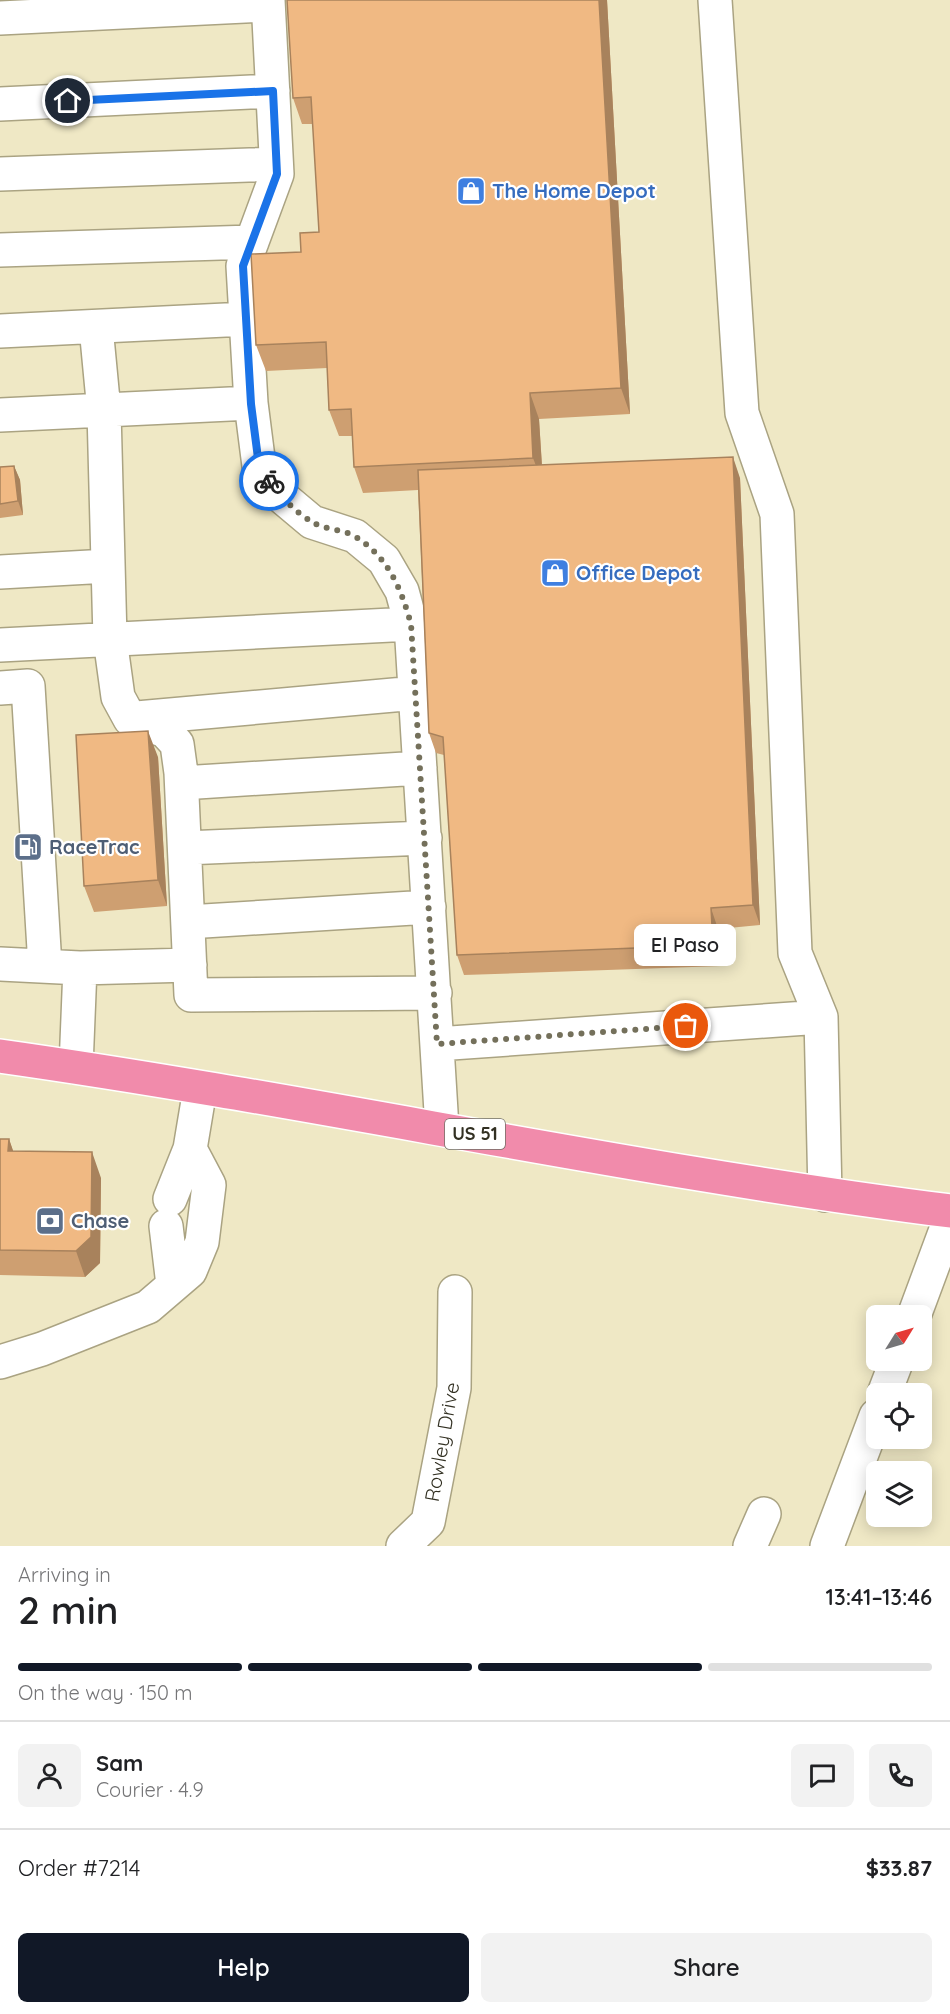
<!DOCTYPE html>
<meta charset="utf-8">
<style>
:root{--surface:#fff;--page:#f2f2f2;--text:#202124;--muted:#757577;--line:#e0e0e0;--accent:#111827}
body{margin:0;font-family:Quicksand,sans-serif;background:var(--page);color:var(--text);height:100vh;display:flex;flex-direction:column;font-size:22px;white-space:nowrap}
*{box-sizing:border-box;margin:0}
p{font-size:20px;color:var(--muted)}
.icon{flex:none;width:33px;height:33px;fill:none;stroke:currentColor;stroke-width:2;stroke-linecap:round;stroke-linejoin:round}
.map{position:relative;height:1546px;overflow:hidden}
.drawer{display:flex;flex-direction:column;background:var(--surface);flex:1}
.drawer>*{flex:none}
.needle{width:39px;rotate:53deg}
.tools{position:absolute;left:866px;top:1305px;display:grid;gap:12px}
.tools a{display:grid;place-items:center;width:66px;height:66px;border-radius:9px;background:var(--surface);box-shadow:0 3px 15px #0003;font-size:30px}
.pin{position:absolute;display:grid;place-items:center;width:51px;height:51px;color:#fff;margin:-26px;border:3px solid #fff;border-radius:50%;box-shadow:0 2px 6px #0007}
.courier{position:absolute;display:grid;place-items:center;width:60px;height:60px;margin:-30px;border:4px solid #1a73e8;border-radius:50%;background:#fff;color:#222;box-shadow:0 2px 8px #0007}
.bubble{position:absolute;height:42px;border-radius:9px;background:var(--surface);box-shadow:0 3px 15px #0003;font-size:20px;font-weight:600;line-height:42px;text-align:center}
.summary em{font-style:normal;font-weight:600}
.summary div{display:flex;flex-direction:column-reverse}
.summary{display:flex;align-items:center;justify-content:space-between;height:102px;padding:0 18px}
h1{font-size:39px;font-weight:600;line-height:45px}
.bar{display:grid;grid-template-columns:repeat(4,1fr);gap:9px 6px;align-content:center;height:72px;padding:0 18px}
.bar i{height:8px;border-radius:4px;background:var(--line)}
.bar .on{background:var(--accent)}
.bar p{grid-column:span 4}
.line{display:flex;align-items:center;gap:15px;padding:0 18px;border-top:2px solid var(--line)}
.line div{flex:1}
.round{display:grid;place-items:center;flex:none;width:63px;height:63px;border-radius:9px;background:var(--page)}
.button{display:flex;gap:12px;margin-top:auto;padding:12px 18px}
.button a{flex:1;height:69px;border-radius:9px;background:var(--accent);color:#fff;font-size:24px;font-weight:600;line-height:69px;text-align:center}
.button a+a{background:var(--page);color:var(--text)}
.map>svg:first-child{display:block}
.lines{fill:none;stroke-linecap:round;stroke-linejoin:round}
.minor-casing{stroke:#aaa382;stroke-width:36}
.highway-casing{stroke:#fff;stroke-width:36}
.minor{stroke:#fff;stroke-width:33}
.highway{stroke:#f18bab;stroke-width:33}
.wall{fill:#ce9f71}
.shaded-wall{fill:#a8825c}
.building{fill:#f0b983;stroke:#a8825c;stroke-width:1.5}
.done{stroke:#74705b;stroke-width:6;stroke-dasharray:0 10.8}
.route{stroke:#1a73e8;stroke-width:8}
.labels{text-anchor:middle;stroke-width:4.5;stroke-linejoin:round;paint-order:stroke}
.shield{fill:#fff;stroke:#706e64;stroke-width:1.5}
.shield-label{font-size:18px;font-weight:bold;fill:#323022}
.shop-label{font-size:20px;font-weight:bold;fill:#366cbe;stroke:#fff;text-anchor:start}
.service-label{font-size:20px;font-weight:bold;fill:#4e5e75;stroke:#fff;text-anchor:start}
.street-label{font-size:20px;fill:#323022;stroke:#fff}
</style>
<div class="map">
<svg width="950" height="1546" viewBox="0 0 950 1546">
<rect width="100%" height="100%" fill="#efe8c5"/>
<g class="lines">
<!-- minor casing -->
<g class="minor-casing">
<path id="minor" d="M715,0L742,413L777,514L795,953L821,1017L825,1195
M0,18L268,5
M0,104L273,91
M0,174L276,164
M0,250L252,242
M96,327L104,411L110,639L118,697L130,719L165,731L177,744L181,773L191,995L435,993
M0,331L246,319
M251,403L243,266L277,174L268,0
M0,415L251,403L259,466L275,491L312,522L355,536L384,560L402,591L411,624L442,1128
M0,572L108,566
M0,645L411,624
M0,688L28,686L45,966
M137,718L416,693
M182,783L420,768
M185,848L425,838
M188,922L429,907
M0,964L80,968L190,965
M437,1044L821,1017
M76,1067L80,968
M170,1199L190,1149
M166,1226L173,1285
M914,1316L950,1219
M0,1362L42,1349L148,1307L190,1271L202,1242L209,1185L190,1149L200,1089
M884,1394L897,1360
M403,1546L428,1522L454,1388L455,1292
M750,1546L764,1514
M827,1546L876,1416"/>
</g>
<!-- highway casing -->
<g class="highway-casing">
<path id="highway" d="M0,1056C318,1101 632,1171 950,1211"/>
</g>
<!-- minor -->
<use href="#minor" class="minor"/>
<!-- highway -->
<use href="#highway" class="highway"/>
</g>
<!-- wall -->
<path class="wall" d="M607,0L630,414L539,419L542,465L740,478L760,925L718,929L721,966L464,975L457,955L444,755L436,753L429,733L418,490L363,493L354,467L352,436H339L329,410L327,368L266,371L256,345L301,252L319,232L313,124H302L293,98Z
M14,466L20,480L23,515L0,518V467Z
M158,757L167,906L94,912L84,886Z
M0,1139H9L13,1151L101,1178L100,1263L85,1277L0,1275Z"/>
<!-- shaded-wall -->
<path class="shaded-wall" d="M599,0H607L630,414L621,388Z
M530,393L539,419L543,484L533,458Z
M733,457L740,478L760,925L753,905Z
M14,466L20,480L23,515L18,501Z
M148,731L158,757L167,906L158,880Z
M711,908L718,929L721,966L713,945Z
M9,1139L18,1165L8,1151Z
M92,1152L101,1178L100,1263L85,1277L76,1251Z"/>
<!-- building -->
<path class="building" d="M287,0H599L621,388L530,393L533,458L354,467L351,409L329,410L326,342L256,345L251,254L301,252L300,233L319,232L311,97L293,98Z
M733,457L753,905L711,908L713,945L457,955L443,737L429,733L418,470Z
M14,466L18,501L0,504V467Z
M148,731L158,880L84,886L76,735Z
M0,1139H9L8,1151L92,1152L91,1237L76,1251L0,1250Z"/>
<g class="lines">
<!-- done -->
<path class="done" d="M269,481C278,495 297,513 312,522C325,530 343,529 356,537C389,558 401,589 411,624L437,1044L686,1026"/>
<!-- route -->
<path class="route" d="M68,101L273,91L277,174L243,266L251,404L259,466L269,481"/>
</g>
<!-- icons -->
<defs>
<g id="shop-square" transform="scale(1.5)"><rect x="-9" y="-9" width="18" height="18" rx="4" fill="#3f7fe0" stroke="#fff"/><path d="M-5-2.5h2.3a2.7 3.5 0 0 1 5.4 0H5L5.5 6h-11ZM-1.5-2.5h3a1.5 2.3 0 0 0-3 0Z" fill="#fff"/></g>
<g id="fuel-square" transform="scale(1.5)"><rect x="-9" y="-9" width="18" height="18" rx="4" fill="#5c6f8a" stroke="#fff"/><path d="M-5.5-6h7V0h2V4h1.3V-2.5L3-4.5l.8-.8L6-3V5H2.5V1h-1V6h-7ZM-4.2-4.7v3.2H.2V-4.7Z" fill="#fff"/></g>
<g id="bank-square" transform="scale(1.5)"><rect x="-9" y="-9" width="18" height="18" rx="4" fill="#5c6f8a" stroke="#fff"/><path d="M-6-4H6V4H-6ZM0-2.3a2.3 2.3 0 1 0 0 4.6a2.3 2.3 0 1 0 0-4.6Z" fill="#fff"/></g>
</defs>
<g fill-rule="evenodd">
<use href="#shop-square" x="471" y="191"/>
<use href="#shop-square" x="555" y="573"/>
<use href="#fuel-square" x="28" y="847"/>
<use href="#bank-square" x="50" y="1221"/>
</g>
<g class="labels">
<!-- shield labels -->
<rect class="shield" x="445" y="1119" width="60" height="30" rx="4.5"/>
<g class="shield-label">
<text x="475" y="1140">US 51</text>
</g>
<!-- shop labels -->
<g class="shop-label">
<text x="492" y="198">The Home Depot</text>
<text x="576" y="580">Office Depot</text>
</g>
<!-- service labels -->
<g class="service-label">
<text x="49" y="854">RaceTrac</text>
<text x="71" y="1228">Chase</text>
</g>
<!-- street labels -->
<g class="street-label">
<text transform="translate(442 1442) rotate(-80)" y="7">Rowley Drive</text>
</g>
</g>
</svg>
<div class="tools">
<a><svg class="needle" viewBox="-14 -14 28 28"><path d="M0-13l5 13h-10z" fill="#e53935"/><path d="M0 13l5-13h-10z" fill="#757577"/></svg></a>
<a><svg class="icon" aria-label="locate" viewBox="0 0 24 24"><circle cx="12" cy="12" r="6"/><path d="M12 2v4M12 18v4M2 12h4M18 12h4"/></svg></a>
<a><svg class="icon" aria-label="layers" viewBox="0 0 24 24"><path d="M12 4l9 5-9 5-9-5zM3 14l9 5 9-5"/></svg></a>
</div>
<div class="pin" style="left:686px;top:1026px;background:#ea580c"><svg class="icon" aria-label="bag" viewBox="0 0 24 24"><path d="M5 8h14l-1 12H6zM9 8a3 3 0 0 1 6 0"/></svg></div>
<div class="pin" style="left:68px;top:101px;background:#1f2937"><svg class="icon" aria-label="home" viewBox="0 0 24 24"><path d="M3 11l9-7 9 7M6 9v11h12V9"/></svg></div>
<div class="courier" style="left:269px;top:481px"><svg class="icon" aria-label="bike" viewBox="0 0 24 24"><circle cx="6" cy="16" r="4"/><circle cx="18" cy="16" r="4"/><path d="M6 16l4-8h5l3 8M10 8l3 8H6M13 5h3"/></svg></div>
<div class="bubble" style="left:634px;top:924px;width:102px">El Paso</div>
</div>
<section class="drawer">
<div class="summary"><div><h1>2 min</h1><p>Arriving in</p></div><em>13:41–13:46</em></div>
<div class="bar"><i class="on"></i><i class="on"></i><i class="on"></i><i></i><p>On the way · 150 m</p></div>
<div class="line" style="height:108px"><a class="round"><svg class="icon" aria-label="person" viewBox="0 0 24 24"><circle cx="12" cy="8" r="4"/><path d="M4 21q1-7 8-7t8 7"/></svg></a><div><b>Sam</b><p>Courier · 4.9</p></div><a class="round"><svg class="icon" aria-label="chat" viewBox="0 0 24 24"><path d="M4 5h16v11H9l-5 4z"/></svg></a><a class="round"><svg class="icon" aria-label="phone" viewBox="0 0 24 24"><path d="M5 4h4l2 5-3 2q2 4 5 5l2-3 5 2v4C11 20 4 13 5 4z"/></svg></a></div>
<div class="line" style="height:78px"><div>Order #7214</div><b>$33.87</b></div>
<div class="button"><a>Help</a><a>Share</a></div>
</section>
